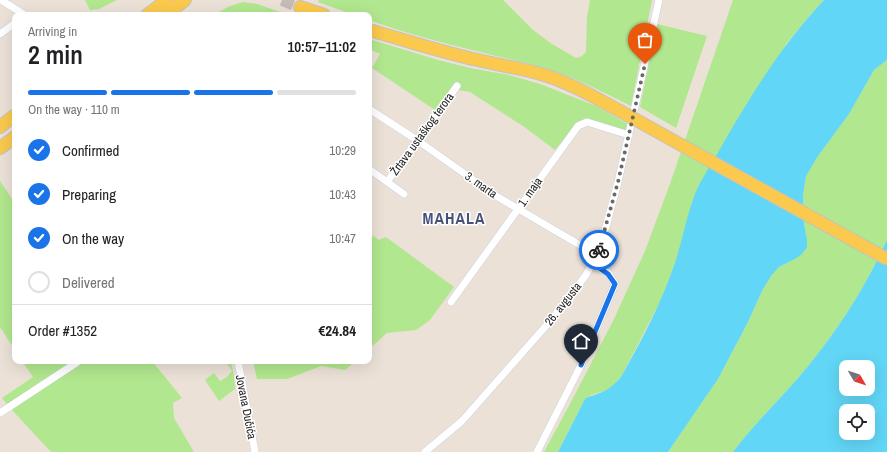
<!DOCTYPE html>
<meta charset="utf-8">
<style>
:root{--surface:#fff;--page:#f2f2f2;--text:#202124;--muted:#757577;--line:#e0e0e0;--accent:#1a73e8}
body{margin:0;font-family:"Archivo Narrow",sans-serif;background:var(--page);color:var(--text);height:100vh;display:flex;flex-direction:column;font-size:15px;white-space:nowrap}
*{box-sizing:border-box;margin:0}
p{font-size:13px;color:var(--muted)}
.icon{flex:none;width:22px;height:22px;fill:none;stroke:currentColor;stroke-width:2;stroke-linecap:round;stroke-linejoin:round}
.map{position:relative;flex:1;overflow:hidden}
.drawer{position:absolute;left:12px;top:12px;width:360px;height:352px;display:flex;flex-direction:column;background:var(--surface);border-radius:8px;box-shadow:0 4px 16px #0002}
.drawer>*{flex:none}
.needle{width:26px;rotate:129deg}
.buttons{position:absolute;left:839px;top:360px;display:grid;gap:8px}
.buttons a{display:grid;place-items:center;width:36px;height:36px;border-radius:8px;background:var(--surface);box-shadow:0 4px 16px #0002;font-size:20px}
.pin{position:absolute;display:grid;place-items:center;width:34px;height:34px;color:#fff;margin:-41px -17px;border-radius:50% 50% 50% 0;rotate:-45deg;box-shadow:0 0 4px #0007}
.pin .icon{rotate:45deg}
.courier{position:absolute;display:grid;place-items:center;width:40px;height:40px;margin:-20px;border:3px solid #1a73e8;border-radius:50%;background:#fff;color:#222;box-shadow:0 1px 5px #0007}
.summary em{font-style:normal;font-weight:600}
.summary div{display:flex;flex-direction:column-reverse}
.summary{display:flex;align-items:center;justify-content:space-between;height:68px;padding:0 16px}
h1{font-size:26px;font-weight:600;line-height:30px}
.bar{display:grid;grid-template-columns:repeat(4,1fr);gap:6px 4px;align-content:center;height:48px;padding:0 16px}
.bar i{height:5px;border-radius:3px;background:var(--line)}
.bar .on{background:var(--accent)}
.bar p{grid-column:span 4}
.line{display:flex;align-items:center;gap:10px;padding:0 16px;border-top:1px solid var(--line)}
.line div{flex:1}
ol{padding:0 16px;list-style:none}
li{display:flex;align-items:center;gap:12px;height:44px}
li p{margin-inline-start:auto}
li .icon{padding:4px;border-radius:50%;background:var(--accent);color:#fff;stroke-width:4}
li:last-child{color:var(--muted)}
li i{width:22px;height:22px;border:2px solid var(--line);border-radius:50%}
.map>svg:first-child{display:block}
.green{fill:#b1e78e}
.water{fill:#61d6f6;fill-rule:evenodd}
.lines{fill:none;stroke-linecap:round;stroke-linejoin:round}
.primary-tunnel{stroke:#c4bcb4;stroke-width:12;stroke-dasharray:12 6;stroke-linecap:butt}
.minor-casing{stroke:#ccd1e2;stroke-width:8}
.primary-casing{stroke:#c3c3c3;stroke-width:14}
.minor{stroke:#fff;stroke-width:7}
.primary{stroke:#fac94d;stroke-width:12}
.primary-bridge-casing{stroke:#c3c3c3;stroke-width:14;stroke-linecap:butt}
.primary-bridge{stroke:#fac94d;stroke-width:12}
.done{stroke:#6c6865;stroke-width:4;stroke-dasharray:0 7.2}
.route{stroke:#1a73e8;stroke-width:5}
.labels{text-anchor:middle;stroke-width:3;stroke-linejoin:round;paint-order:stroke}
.street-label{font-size:12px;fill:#272727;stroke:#fff}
.district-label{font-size:16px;font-weight:bold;letter-spacing:1px;fill:#45517a;stroke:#fff}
</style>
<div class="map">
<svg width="887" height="452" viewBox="0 0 887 452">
<rect width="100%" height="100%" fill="#ebe1d7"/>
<!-- green -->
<path class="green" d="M85,0H117L99,9L90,10Z
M319,0H503L533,30L552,44L576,58L582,56L586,52L587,17L590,0H652L631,106C607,94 584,82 559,73C533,63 506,59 480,52C442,43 405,33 369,20V15H354L318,2Z
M733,0H824L810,15L787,43L693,200L680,249L663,296L621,377L614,385L605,391L591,395L583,403L558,452H544L571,402L613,321L645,251L671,181Z
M243,2L257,4L289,15H213L230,6Z
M657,24L707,36L676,128L640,107Z
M369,39L438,60L470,68L509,75L540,84L596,106L628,124L626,132L577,123L555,150L523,126L470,92L458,90L441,114L372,68L380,54L369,49Z
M887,60V240C867,284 840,327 809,365C785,395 756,421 733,452H668L718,379L748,322L762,291L771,276L779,267L795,259L807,239L804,224L803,195L806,175L818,156L849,114L874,70Z
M0,181L15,203V350L0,327Z
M369,233L379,240L386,237L454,287L430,320L416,330L387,333L369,349Z
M22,361H152L182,398L173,403L174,418L194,452H51L12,410L2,398L33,377Z
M225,361H231L234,377L235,389L219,401L205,380L214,373L220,381L227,377L232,371Z
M253,361H356L345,370L321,366L287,379H257Z"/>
<!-- water -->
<path class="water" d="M824,0H887V60L874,70L849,114L818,156L806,176L803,195L804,224L807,239V247L802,254L795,259L779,267L771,276L762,291L748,322L718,379L668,452H558L585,399C589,396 592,396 597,394C607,391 614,385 621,377C640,343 659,308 672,271C683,243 686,212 699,185C708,168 719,152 728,135C756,87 786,40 824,0Z
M887,240V452H733C756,421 785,395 809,365C840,327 867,284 887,240ZM846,367H868V389H846ZM846,411H868V433H846Z"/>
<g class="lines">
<!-- primary-tunnel -->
<path class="primary-tunnel" d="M282,0L300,7"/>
<!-- minor casing -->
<g class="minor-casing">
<path id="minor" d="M1,0L25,15
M0,34L15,23
M369,109L417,140L496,196L597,255
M369,169L404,194
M387,182L457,86
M451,302L578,126L587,122L629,135
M238,361L255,452
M0,413L79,361
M425,452L462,421L552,319L586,275L600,249L618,182L659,0
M537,452L581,365L615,284L608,273L592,263"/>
</g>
<!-- primary casing -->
<g class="primary-casing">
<path id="primary" d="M300,7L324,15
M147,15L167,0
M166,15L185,0
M369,30C405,40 441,52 478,60C506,67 536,70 563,82C583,90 601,101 620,111
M0,127L15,115
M0,148L15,137"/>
</g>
<!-- minor -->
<use href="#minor" class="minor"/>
<!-- primary -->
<use href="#primary" class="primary"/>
<!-- primary-bridge casing -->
<g class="primary-bridge-casing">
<path id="primary-bridge" d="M620,111L887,259"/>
</g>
<!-- primary-bridge -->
<use href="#primary-bridge" class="primary-bridge"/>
</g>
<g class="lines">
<!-- done -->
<path class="done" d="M599,250L618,182L645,64"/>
<!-- route -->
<path class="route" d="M581,365L615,284L608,274L592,263L599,250"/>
</g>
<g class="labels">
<!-- street labels -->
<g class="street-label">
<text transform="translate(422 134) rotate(-54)" y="4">Žrtava ustaškog terora</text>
<text transform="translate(481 185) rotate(35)" y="4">3. marta</text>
<text transform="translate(530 192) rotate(-55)" y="4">1. maja</text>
<text transform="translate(563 304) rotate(-52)" y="4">26. avgusta</text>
<text transform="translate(246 407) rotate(79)" y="4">Jovana Dučića</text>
</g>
<!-- district labels -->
<g class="district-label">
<text x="454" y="224">MAHALA</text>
</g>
</g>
</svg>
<div class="buttons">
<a><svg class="needle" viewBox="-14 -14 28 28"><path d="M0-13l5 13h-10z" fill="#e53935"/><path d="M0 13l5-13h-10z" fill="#757577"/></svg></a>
<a><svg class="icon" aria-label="locate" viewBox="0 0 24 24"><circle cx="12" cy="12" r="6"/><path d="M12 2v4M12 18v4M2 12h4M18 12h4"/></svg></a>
</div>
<div class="pin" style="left:645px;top:64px;background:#ea580c"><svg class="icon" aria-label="bag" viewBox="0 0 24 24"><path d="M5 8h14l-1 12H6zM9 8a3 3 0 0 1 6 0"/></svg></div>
<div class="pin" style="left:581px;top:365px;background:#1f2937"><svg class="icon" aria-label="home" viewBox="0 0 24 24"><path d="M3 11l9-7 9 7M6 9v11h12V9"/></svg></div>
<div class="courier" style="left:599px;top:250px"><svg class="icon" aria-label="bike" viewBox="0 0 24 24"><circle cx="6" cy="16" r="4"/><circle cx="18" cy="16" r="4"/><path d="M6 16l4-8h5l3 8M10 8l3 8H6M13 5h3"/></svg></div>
<section class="drawer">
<div class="summary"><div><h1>2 min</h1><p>Arriving in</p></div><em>10:57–11:02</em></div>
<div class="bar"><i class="on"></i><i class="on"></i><i class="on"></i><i></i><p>On the way · 110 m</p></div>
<ol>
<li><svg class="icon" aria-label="check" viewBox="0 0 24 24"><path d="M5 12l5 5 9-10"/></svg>Confirmed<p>10:29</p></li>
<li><svg class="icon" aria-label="check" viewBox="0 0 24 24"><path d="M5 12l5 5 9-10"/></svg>Preparing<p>10:43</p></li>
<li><svg class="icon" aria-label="check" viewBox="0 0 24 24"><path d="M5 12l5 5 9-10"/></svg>On the way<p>10:47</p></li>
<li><i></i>Delivered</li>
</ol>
<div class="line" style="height:52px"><div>Order #1352</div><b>€24.84</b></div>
</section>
</div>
